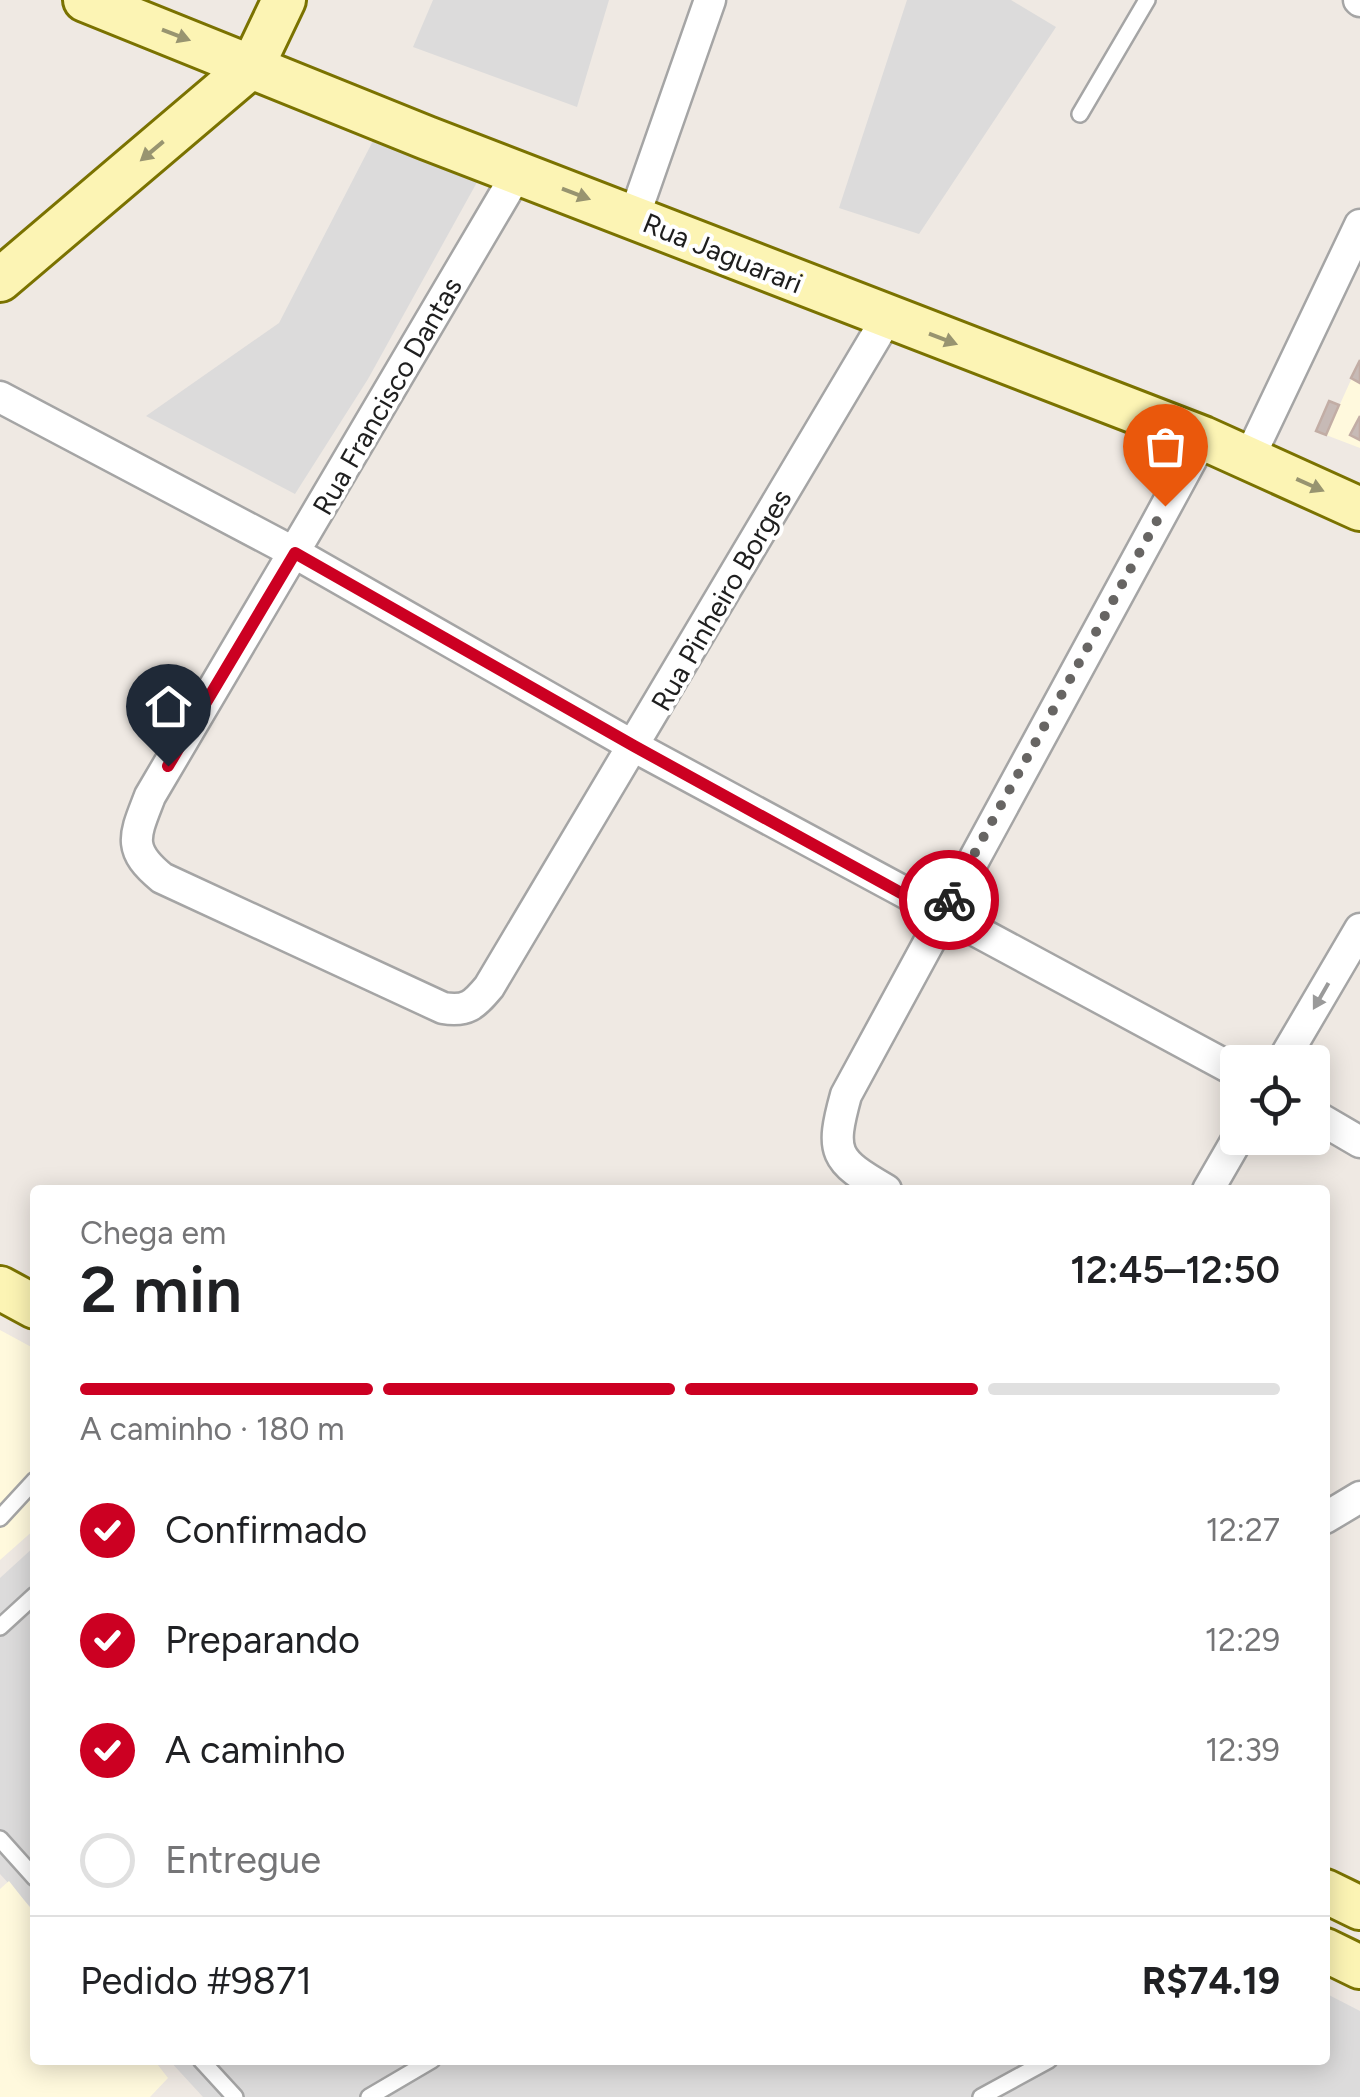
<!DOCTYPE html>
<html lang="pt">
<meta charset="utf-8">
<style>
:root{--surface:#fff;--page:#f2f2f2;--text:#202124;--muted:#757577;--line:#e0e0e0;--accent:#c02}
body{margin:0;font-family:Figtree,sans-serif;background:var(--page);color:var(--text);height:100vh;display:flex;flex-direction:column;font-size:38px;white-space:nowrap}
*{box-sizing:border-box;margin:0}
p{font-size:32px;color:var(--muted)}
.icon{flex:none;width:55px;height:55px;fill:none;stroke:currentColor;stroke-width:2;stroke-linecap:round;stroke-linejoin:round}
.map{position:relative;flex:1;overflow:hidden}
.panel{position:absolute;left:30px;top:1185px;width:1300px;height:880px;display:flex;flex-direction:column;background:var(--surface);border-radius:10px;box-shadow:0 5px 25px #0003}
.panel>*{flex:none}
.tools{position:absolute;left:1220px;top:1045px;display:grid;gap:20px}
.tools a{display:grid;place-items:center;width:110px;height:110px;border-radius:10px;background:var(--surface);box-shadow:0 5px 25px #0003;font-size:50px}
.pin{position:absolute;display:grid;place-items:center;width:85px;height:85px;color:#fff;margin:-102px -42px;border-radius:50% 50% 50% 0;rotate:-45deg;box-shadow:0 0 10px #0007}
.pin .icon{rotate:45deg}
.courier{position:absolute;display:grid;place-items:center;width:100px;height:100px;margin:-50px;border:8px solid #c02;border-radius:50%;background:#fff;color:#222;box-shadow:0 2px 12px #0007}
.summary em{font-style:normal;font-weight:600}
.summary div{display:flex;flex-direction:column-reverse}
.summary{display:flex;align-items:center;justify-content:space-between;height:170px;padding:0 50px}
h1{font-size:65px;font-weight:600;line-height:75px}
.bar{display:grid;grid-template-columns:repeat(4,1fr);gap:15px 10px;align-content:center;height:120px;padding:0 50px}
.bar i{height:12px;border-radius:8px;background:var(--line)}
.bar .selected{background:var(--accent)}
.bar p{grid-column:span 4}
.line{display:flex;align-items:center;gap:25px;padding:0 50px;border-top:2px solid var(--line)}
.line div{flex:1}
ol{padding:0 50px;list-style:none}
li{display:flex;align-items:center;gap:30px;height:110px}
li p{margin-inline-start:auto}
li .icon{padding:10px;border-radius:50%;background:var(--accent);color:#fff;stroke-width:4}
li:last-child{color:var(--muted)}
li i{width:55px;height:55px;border:5px solid var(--line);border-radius:50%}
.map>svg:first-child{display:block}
.residential{fill:#dcdbdb}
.education{fill:#fff9dd}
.building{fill:#c7bab6;stroke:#c2ada5;stroke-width:2.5}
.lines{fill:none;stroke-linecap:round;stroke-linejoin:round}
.lane-casing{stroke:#a5a5a5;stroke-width:20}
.street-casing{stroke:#a5a5a5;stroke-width:35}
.secondary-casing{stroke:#7a7200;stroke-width:48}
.lane{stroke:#fff;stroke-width:15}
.street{stroke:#fff;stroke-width:30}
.secondary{stroke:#fcf4b4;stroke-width:42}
.oneway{fill:#989470}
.oneway2{fill:#9a9a9a}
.done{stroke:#676563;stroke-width:10;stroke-dasharray:0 18}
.route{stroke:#c02;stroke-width:12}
.labels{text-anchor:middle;stroke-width:8;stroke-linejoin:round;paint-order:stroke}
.street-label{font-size:28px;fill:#1e1e1e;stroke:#fff}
</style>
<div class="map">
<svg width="1360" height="2097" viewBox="0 0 1360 2097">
<rect width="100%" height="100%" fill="#efe9e3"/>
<!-- residential -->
<path class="residential" d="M433,0H609L577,107L413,47Z
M907,0H1011L1056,27L919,234L839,208Z
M375,137L481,175L368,379L295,494L146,416L279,323Z
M35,1546V1912L0,1874V1578Z
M1325,1993L1360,2011V2097H203L169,2060H1325Z"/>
<!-- education -->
<path class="education" d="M1360,360V448L1326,435Z
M0,1330L35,1349V1529L0,1560Z
M9,1881L35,1914V2060H154L168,2078L150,2097H0V1889Z"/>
<!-- building -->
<path class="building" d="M1360,360V383L1351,378Z
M1329,401L1339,405L1326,435L1316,431Z
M1360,416V440L1350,435Z"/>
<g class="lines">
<!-- lane casing -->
<g class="lane-casing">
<path id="lane" d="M1080,114L1147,0
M0,1518L35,1480
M0,1627L35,1595
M0,1839L35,1878
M201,2060L235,2097
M369,2097L432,2060
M981,2097L1049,2060"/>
</g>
<!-- street casing -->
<g class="street-casing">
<path id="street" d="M1359,0L1360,1
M518,172L150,796C135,835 126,849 162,878L443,1008C467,1012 474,1005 489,987L887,318
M634,217L710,0
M0,397L295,553L635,747L1238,1072
M1249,458L1360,225
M1282,1062L1360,929
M1312,1114L1360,1142
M886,1190C834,1160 830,1153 846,1095L1203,438
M1208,1190L1238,1138
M1325,1518L1360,1497"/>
</g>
<!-- secondary casing -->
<g class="secondary-casing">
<path id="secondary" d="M85,0L427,138L1203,438L1360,509
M0,280L253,65L284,0
M0,1288L35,1307
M1325,1891L1360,1908
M1325,1950L1360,1967"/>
</g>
<!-- lane -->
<use href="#lane" class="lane"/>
<!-- street -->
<use href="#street" class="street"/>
<!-- secondary -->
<use href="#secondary" class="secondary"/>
</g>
<!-- one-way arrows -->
<defs><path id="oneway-solid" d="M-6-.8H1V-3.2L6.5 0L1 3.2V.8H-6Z" transform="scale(2.5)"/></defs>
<g class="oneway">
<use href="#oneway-solid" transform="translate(176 35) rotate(21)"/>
<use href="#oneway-solid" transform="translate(152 151) rotate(140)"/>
<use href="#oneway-solid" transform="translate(576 194) rotate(21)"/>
<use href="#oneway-solid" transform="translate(943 339) rotate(21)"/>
<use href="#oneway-solid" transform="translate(1310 485) rotate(24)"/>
</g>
<use class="oneway2" href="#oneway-solid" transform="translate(1321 996) rotate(120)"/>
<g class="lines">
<!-- done -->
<path class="done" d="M949,900L1165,506"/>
<!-- route -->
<path class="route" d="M168,766L295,553L634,746L941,915L949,900"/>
</g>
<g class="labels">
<!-- street labels -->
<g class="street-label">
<text transform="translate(723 253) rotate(22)" y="10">Rua Jaguarari</text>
<text transform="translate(387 396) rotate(-60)" y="10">Rua Francisco Dantas</text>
<text transform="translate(721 600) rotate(-60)" y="10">Rua Pinheiro Borges</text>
</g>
</g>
</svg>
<div class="tools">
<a><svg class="icon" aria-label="locate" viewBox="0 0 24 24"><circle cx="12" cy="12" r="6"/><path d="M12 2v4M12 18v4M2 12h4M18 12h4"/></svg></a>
</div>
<div class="pin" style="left:1165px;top:506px;background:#ea580c"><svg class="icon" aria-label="bag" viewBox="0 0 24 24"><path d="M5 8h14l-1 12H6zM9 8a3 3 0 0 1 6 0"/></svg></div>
<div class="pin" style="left:168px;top:766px;background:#1f2937"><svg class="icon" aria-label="home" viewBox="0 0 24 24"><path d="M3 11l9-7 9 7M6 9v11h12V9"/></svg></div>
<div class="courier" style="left:949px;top:900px"><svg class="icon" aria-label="bike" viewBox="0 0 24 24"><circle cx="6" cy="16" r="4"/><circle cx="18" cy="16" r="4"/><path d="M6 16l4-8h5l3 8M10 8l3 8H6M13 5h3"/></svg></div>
<section class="panel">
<div class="summary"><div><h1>2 min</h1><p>Chega em</p></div><em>12:45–12:50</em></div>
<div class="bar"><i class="selected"></i><i class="selected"></i><i class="selected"></i><i></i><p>A caminho · 180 m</p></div>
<ol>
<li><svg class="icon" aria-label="check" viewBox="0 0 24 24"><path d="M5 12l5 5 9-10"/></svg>Confirmado<p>12:27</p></li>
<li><svg class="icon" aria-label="check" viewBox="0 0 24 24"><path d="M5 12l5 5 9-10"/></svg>Preparando<p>12:29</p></li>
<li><svg class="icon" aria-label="check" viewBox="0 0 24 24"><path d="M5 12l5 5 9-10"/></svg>A caminho<p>12:39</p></li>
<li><i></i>Entregue</li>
</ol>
<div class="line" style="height:130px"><div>Pedido #9871</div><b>R$74.19</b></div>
</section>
</div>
